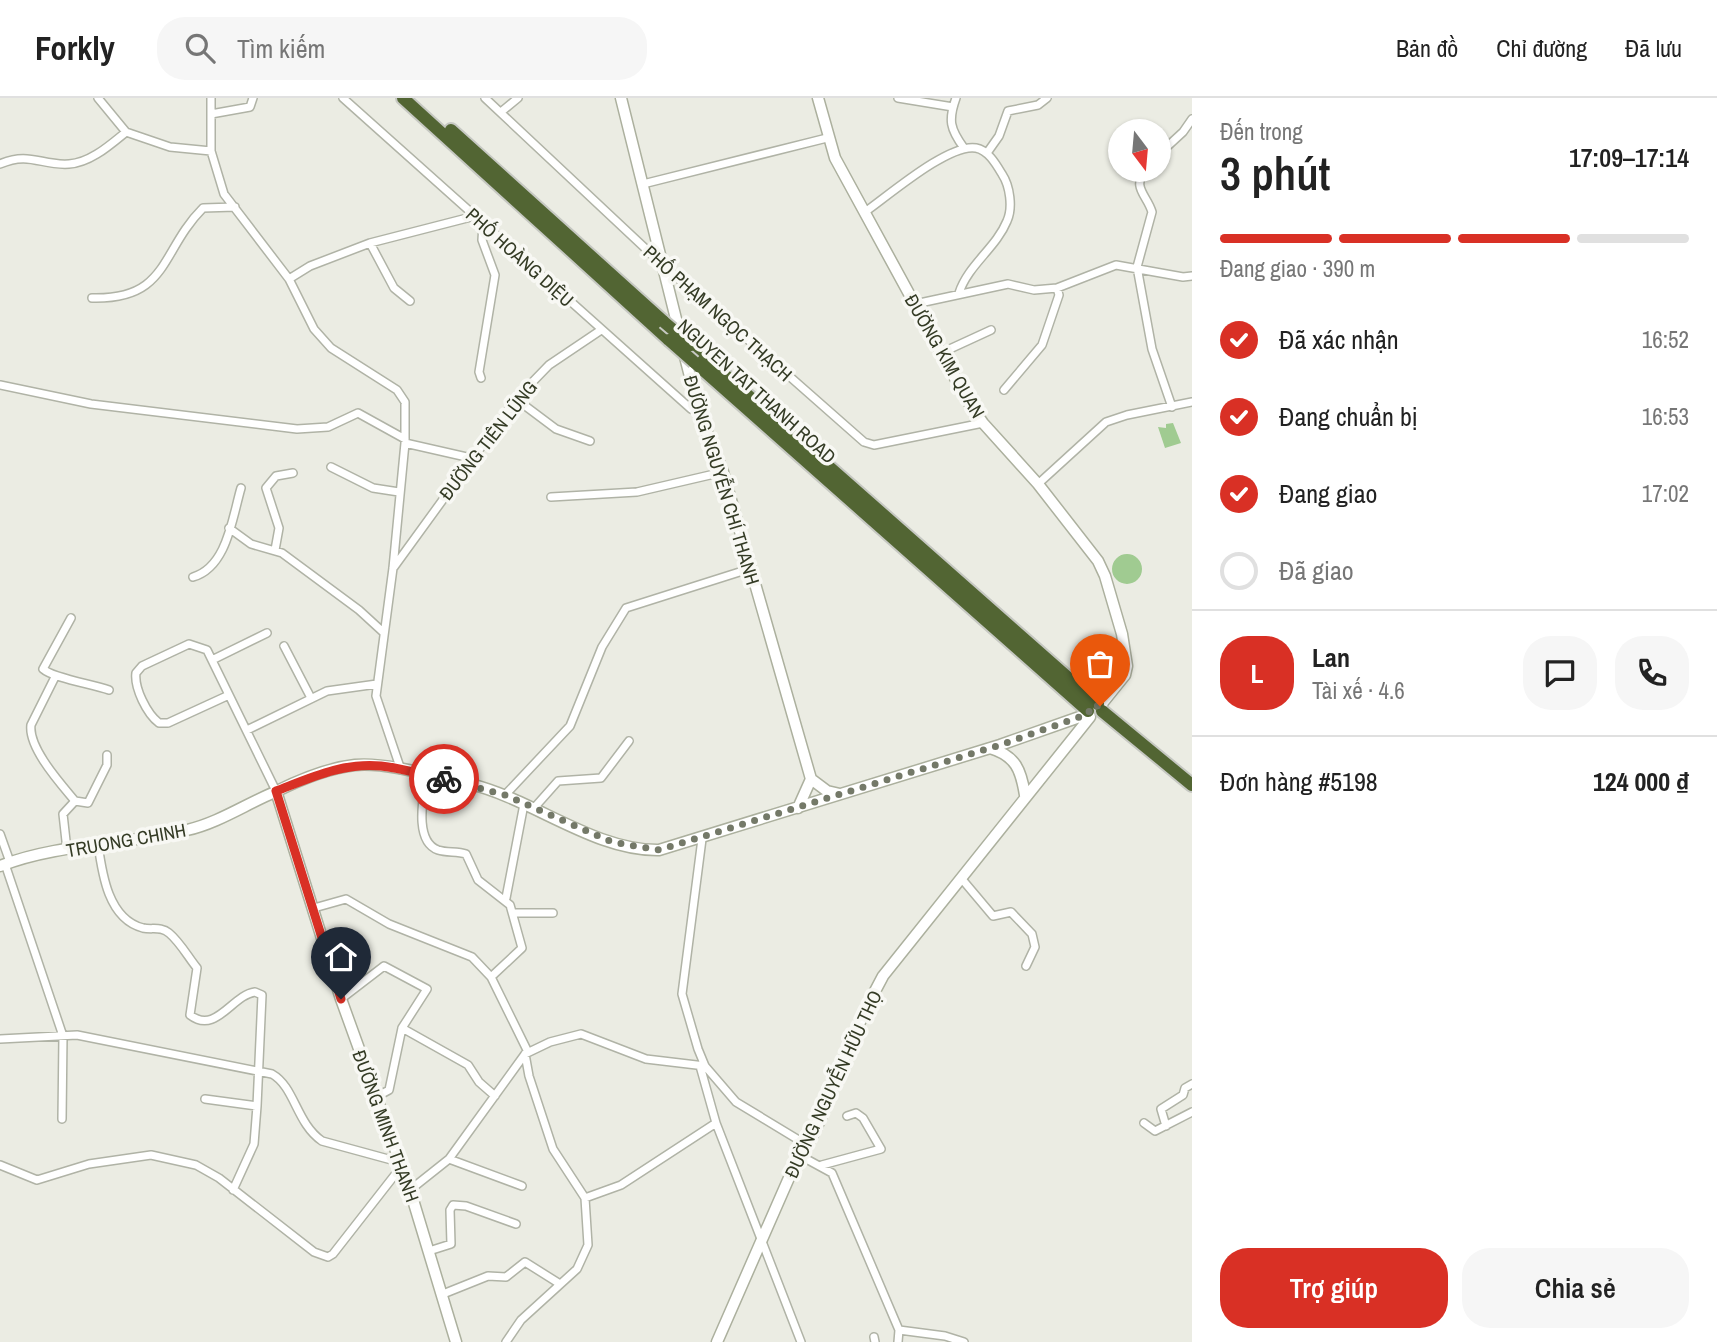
<!DOCTYPE html>
<html lang="vi">
<meta charset="utf-8">
<style>
:root{--surface:#fff;--page:#f6f6f6;--text:#222;--muted:#767676;--line:#e0e0e0;--accent:#d93025}
body{margin:0;font-family:"Archivo Narrow",sans-serif;background:var(--page);color:var(--text);height:100vh;display:flex;flex-direction:column;font-size:26px;white-space:nowrap}
*{box-sizing:border-box;margin:0}
p{font-size:23px;color:var(--muted)}
.icon{flex:none;width:38px;height:38px;fill:none;stroke:currentColor;stroke-width:2;stroke-linecap:round;stroke-linejoin:round}
.map{position:relative;flex:1;overflow:hidden}
.details{display:flex;flex-direction:column;background:var(--surface);width:525px}
.details>*{flex:none}
.needle{width:46px;rotate:164deg}
.fabs{position:absolute;left:1108px;top:21px;display:grid;gap:14px}
.fabs a{display:grid;place-items:center;width:63px;height:63px;border-radius:50%;background:var(--surface);box-shadow:0 2px 5px #0004;font-size:35px}
.pin{position:absolute;display:grid;place-items:center;width:60px;height:60px;color:#fff;margin:-72px -30px;border-radius:50% 50% 50% 0;rotate:-45deg;box-shadow:0 0 7px #0007}
.pin .icon{rotate:45deg}
.courier{position:absolute;display:grid;place-items:center;width:70px;height:70px;margin:-35px;border:5px solid #d93025;border-radius:50%;background:#fff;color:#222;box-shadow:0 2px 9px #0007}
.head em{font-style:normal;font-weight:600}
.head div{display:flex;flex-direction:column-reverse}
.head{display:flex;align-items:center;justify-content:space-between;height:119px;padding:0 28px}
h1{font-size:46px;font-weight:600;line-height:52px}
.bar{display:grid;grid-template-columns:repeat(4,1fr);gap:10px 7px;align-content:center;height:84px;padding:0 28px}
.bar i{height:9px;border-radius:5px;background:var(--line)}
.bar .active{background:var(--accent)}
.bar p{grid-column:span 4}
.line{display:flex;align-items:center;gap:18px;padding:0 28px;border-top:2px solid var(--line)}
.line div{flex:1}
.round{display:grid;place-items:center;flex:none;width:74px;height:74px;border-radius:28px;background:var(--page)}
ol{padding:0 28px;list-style:none}
li{display:flex;align-items:center;gap:21px;height:77px}
li p{margin-inline-start:auto}
li .icon{padding:7px;border-radius:50%;background:var(--accent);color:#fff;stroke-width:4}
li:last-child{color:var(--muted)}
li i{width:38px;height:38px;border:4px solid var(--line);border-radius:50%}
.button{display:flex;gap:14px;margin-top:auto;padding:14px 28px}
.button a{flex:1;height:80px;border-radius:28px;background:var(--accent);color:#fff;font-size:28px;font-weight:600;line-height:80px;text-align:center}
.button a+a{background:var(--page);color:var(--text)}
header{display:flex;align-items:center;gap:42px;box-sizing:border-box;height:98px;padding:0 35px;background:var(--surface);border-bottom:2px solid var(--line)}
header strong{font-size:33px}
nav{display:flex;gap:38px;margin-inline-start:auto;font-size:24px}
.search{width:490px;height:63px;background:var(--page);display:flex;align-items:center;gap:18px;box-sizing:border-box;padding:0 24px;border-radius:28px;color:var(--muted);font-size:26px}
main{display:flex;flex:1;min-height:0}
.map>svg:first-child{display:block}
.water{fill:#a0cb91}
.lines{fill:none;stroke-linecap:round;stroke-linejoin:round}
.street-casing{stroke:#b0b3a6;stroke-width:10}
.secondary-casing{stroke:#acb09e;stroke-width:13}
.highway-casing{stroke:#c6c8c2;stroke-width:16}
.street{stroke:#fff;stroke-width:7}
.secondary{stroke:#fff;stroke-width:10}
.highway{stroke:#526533;stroke-width:12}
.highway-bridge-casing{stroke:#c6c8c2;stroke-width:16;stroke-linecap:butt}
.highway-bridge{stroke:#526533;stroke-width:12}
.done{stroke:#747968;stroke-width:7;stroke-dasharray:0 12.6}
.route{stroke:#d93025;stroke-width:9}
.labels{text-anchor:middle;stroke-width:7;stroke-linejoin:round;paint-order:stroke}
.street-label{font-size:19px;fill:#343b25;stroke:#f8f8f4}
</style>
<header>
<strong>Forkly</strong>
<div class="search"><svg class="icon" aria-label="search" viewBox="0 0 24 24"><circle cx="10" cy="10" r="6"/><path d="M15 15l6 6"/></svg>Tìm kiếm</div>
<nav><a>Bản đồ</a><a>Chỉ đường</a><a>Đã lưu</a></nav>
</header>
<main>
<div class="map">
<svg width="1192" height="1244" viewBox="0 0 1192 1244">
<rect width="100%" height="100%" fill="#ebece3"/>
<!-- water -->
<path class="water" d="M1173,325L1181,345L1165,350L1158,329L1166,330V326Z
M1112 471a15 15 0 1 1 30 0a15 15 0 1 1-30 0Z"/>
<g class="lines">
<!-- street casing -->
<g class="street-casing">
<path id="street" d="M98,0L126,34L170,49L211,53
M211,0V53L224,96L289,181L314,231L331,250L397,292L405,304V345L393,470L376,598L401,672
M343,0L691,311L699,314
M485,0L663,167L864,344L874,347L983,325
M898,0L953,9
M956,0C948,22 950,31 964,50
M501,14L518,0
M211,16L250,9L253,0
M987,55L999,38L1008,13L1038,7L1047,0
M1158,57L1183,34L1192,21
M0,66C30,53 41,68 69,66C90,65 110,47 126,34
M1146,72C1131,89 1147,97 1152,114L1137,169L1152,251L1172,309
M643,86L827,40
M865,114C888,98 949,45 976,50C988,52 996,66 1002,76C1010,88 1013,110 1007,123C996,150 968,167 959,195
M370,145L394,190L410,203
M289,181L310,168L370,145L475,118
M92,200C169,202 160,153 203,110L235,109
M915,206L1008,186L1034,192L1057,190L1116,167L1183,179L1192,178
M941,255L991,232
M481,280L479,274L495,177L482,142L483,126
M0,287L91,306L297,331L328,329L358,315L405,341
M1004,292L1042,247L1059,197L1057,190
M516,301L556,331L590,343
M405,345L471,360
M331,369L373,390L399,394
M1038,386L1106,324L1127,317L1192,304
M551,399L637,394L723,374
M229,430L251,446L282,455L359,512L383,534
M275,452L279,430L266,390L276,378L293,375
M394,469L516,301L549,267L601,232
M193,479C227,469 232,421 241,390
M71,520L43,571C53,580 92,586 109,592
M284,548L311,600
M212,562L267,535
M55,579L31,627C28,650 61,686 75,703L88,705L107,667V657
M229,597L168,625H159C147,616 134,590 136,575L142,568L189,546L207,552L276,693
M247,632L327,593L377,586
M426,678C424,696 413,743 438,752C447,755 457,753 466,756L478,782L510,807L522,850L491,879
M505,697L570,628L602,549L626,510L749,471
M534,710L558,683L601,680L629,643
M0,736L10,764
M702,741L682,896L698,951L705,968L736,1004L807,1047
M98,746C102,775 108,821 143,830C152,832 161,828 169,835C180,844 188,859 197,870L190,917C216,937 232,897 255,894L262,897L257,1008L205,1001
M67,752L63,716L75,703
M5,766L63,938L62,1021
M961,780L993,818L1011,814L1032,836L1035,849L1026,868
M506,800L524,706
M314,810L346,801L389,826L472,859L491,879L528,954
M514,815H553
M341,901L384,868L427,891L402,930L389,992L376,999
M402,930L468,967L479,984L495,998
M0,941L77,937L272,976C295,989 296,1025 322,1043L399,1064
M716,1025L801,1244
M1144,1025L1155,1033L1192,1014
M1166,1028L1161,1011L1183,997L1185,990L1192,986
M799,1057L832,1075L899,1232L945,1238L964,1244
M449,1061L522,1088
M0,1067L37,1082L89,1066L151,1057L196,1067L219,1080L314,1154L328,1159L333,1156L401,1069
M822,1067L881,1051L863,1020L856,1015L847,1018
M233,1092L254,1046L257,1008
M410,1092L449,1061L525,956L550,944L581,936L646,961L705,968
M585,1100L621,1087L716,1025L700,968
M429,1153L451,1146L450,1112L453,1107L466,1108L516,1126
M443,1196L488,1178L506,1179L525,1164L560,1186
M874,1239L875,1244
M506,1244L521,1222L577,1171L588,1147L585,1100L553,1051L529,978L525,956
M898,1244L899,1232"/>
</g>
<!-- secondary casing -->
<g class="secondary-casing">
<path id="secondary" d="M621,0L681,241
M818,0L835,60L967,302L983,325L1038,386L1098,463L1105,478L1122,536L1127,568L1125,577L1100,608
M684,255L699,314L723,374L811,681L798,710
M990,650C1016,658 1021,672 1025,697
M811,681L827,693L840,696
M276,693L341,901L410,1092L456,1244
M0,768C59,745 126,747 187,732C218,725 246,706 275,694C299,682 328,670 355,667C388,664 437,679 470,686C533,701 594,753 659,752L1000,647L1088,616
M717,1244L799,1057C819,1035 827,1001 839,973C852,940 866,909 883,878L1090,619"/>
</g>
<!-- highway casing -->
<g class="highway-casing">
<path id="highway" d="M403,0L669,242
M451,32L664,224
M691,247L1098,606
M694,264L1088,613
M1102,613L1192,687"/>
</g>
<!-- street -->
<use href="#street" class="street"/>
<!-- secondary -->
<use href="#secondary" class="secondary"/>
<!-- highway -->
<use href="#highway" class="highway"/>
<!-- highway-bridge casing -->
<g class="highway-bridge-casing">
<path id="highway-bridge" d="M664,224L691,247
M669,242L694,264"/>
</g>
<!-- highway-bridge -->
<use href="#highway-bridge" class="highway-bridge"/>
</g>
<g class="lines">
<!-- done -->
<path class="done" d="M444,681L505,697L612,744L659,752L1000,647L1088,616L1092,607L1100,608"/>
<!-- route -->
<path class="route" d="M341,901L276,693C310,680 344,664 381,668C402,670 423,677 444,681"/>
</g>
<g class="labels">
<!-- street labels -->
<g class="street-label">
<text transform="translate(520 159) rotate(42)" y="7">PHỐ HOÀNG DIỆU</text>
<text transform="translate(718 215) rotate(42)" y="7">PHỐ PHẠM NGỌC THẠCH</text>
<text transform="translate(945 258) rotate(60)" y="7">ĐƯỜNG KIM QUAN</text>
<text transform="translate(757 293) rotate(42)" y="7">NGUYEN TAT THANH ROAD</text>
<text transform="translate(488 342) rotate(-52)" y="7">ĐƯỜNG TIÊN LŨNG</text>
<text transform="translate(722 382) rotate(73)" y="7">ĐƯỜNG NGUYỄN CHÍ THANH</text>
<text transform="translate(126 742) rotate(-10)" y="7">TRUONG CHINH</text>
<text transform="translate(833 986) rotate(-65)" y="7">ĐƯỜNG NGUYỄN HỮU THỌ</text>
<text transform="translate(386 1028) rotate(70)" y="7">ĐƯỜNG MINH THANH</text>
</g>
</g>
</svg>
<div class="fabs">
<a><svg class="needle" viewBox="-14 -14 28 28"><path d="M0-13l5 13h-10z" fill="#e53935"/><path d="M0 13l5-13h-10z" fill="#767676"/></svg></a>
</div>
<div class="pin" style="left:1100px;top:608px;background:#ea580c"><svg class="icon" aria-label="bag" viewBox="0 0 24 24"><path d="M5 8h14l-1 12H6zM9 8a3 3 0 0 1 6 0"/></svg></div>
<div class="pin" style="left:341px;top:901px;background:#1f2937"><svg class="icon" aria-label="home" viewBox="0 0 24 24"><path d="M3 11l9-7 9 7M6 9v11h12V9"/></svg></div>
<div class="courier" style="left:444px;top:681px"><svg class="icon" aria-label="bike" viewBox="0 0 24 24"><circle cx="6" cy="16" r="4"/><circle cx="18" cy="16" r="4"/><path d="M6 16l4-8h5l3 8M10 8l3 8H6M13 5h3"/></svg></div>
</div>
<section class="details">
<div class="head"><div><h1>3 phút</h1><p>Đến trong</p></div><em>17:09–17:14</em></div>
<div class="bar"><i class="active"></i><i class="active"></i><i class="active"></i><i></i><p>Đang giao · 390 m</p></div>
<ol>
<li><svg class="icon" aria-label="check" viewBox="0 0 24 24"><path d="M5 12l5 5 9-10"/></svg>Đã xác nhận<p>16:52</p></li>
<li><svg class="icon" aria-label="check" viewBox="0 0 24 24"><path d="M5 12l5 5 9-10"/></svg>Đang chuẩn bị<p>16:53</p></li>
<li><svg class="icon" aria-label="check" viewBox="0 0 24 24"><path d="M5 12l5 5 9-10"/></svg>Đang giao<p>17:02</p></li>
<li><i></i>Đã giao</li>
</ol>
<div class="line" style="height:126px"><b class="round" style="background:var(--accent);color:#fff">L</b><div><b>Lan</b><p>Tài xế · 4.6</p></div><a class="round"><svg class="icon" aria-label="chat" viewBox="0 0 24 24"><path d="M4 5h16v11H9l-5 4z"/></svg></a><a class="round"><svg class="icon" aria-label="phone" viewBox="0 0 24 24"><path d="M5 4h4l2 5-3 2q2 4 5 5l2-3 5 2v4C11 20 4 13 5 4z"/></svg></a></div>
<div class="line" style="height:91px"><div>Đơn hàng #5198</div><b>124 000 ₫</b></div>
<div class="button"><a>Trợ giúp</a><a>Chia sẻ</a></div>
</section>
</main>
